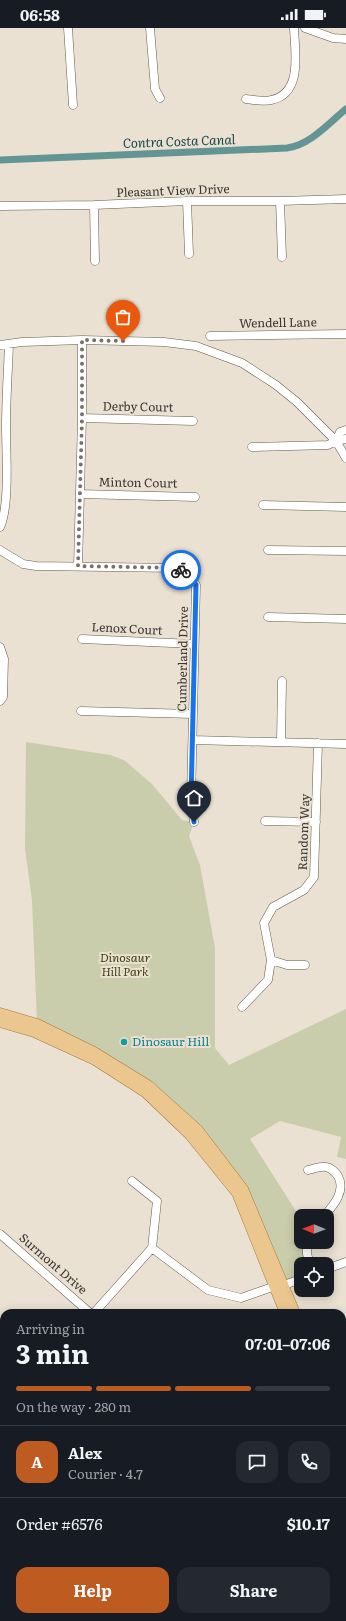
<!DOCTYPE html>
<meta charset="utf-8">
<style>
:root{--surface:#171b24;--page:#242831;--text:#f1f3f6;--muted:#9ea1a6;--line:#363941;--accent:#be5b21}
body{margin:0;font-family:Literata,serif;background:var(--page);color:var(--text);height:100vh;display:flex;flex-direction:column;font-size:15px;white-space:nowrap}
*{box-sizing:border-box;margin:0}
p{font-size:13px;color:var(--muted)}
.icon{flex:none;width:22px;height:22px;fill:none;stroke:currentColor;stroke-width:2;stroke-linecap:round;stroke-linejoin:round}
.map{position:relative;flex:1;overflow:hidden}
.details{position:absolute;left:0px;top:1281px;width:346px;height:312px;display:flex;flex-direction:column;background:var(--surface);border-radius:12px 12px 0 0;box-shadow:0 2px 10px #0003}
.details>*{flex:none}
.needle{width:26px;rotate:271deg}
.tools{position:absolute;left:294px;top:1181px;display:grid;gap:8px}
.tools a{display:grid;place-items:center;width:40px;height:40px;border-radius:8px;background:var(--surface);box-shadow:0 2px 10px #0003;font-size:20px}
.pin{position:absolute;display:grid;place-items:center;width:34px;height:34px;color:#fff;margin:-41px -17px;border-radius:50% 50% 50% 0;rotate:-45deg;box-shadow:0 0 4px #0007}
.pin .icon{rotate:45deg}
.courier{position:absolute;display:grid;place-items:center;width:40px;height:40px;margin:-20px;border:3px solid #1a73e8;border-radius:50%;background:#fff;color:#222;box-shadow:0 1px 5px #0007}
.summary em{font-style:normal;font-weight:700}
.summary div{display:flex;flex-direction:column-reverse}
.summary{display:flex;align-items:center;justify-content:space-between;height:68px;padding:0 16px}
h1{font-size:26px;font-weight:700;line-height:30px}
.bar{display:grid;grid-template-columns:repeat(4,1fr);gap:6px 4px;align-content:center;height:48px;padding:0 16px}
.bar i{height:5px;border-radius:3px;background:var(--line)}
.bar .active{background:var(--accent)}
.bar p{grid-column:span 4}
.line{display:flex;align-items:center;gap:10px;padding:0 16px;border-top:1px solid var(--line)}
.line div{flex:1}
.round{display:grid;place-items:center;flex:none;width:42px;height:42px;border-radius:12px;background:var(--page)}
.cta{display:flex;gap:8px;margin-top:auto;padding:8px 16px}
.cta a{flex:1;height:46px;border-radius:12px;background:var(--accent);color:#fff;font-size:16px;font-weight:700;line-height:46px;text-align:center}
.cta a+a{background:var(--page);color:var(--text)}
.status{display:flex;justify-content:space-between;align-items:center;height:28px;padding:0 20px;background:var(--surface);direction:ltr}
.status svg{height:11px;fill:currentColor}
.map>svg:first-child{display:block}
.green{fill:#cacdab}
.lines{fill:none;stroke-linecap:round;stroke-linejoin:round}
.stream{stroke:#639595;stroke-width:2}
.canal{stroke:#639595;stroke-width:7}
.minor-casing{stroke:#625a4e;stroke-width:9}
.major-casing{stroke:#a47c3d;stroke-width:11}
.minor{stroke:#fff;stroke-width:8}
.major{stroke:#ebc78f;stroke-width:10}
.done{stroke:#777169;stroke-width:4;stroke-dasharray:0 7.2}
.route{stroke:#1a73e8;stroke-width:5}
.culture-dot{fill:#0f9aa8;stroke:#eae1d2;stroke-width:1.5}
.labels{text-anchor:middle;stroke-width:4;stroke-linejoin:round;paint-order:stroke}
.street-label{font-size:12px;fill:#393530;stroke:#eae1d2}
.park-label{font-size:12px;font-style:italic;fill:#414213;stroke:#eae1d2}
.culture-label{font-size:12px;fill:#0d838f;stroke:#eae1d2;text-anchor:start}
.water-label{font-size:13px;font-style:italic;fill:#194848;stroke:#eae1d2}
</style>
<div class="status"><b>06:58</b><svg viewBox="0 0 49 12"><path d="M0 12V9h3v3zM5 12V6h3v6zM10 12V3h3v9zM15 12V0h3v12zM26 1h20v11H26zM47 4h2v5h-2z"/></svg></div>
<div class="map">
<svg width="346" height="1593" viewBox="0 0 346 1593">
<rect width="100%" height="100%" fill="#eae1d2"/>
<!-- green -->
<path class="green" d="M26,714L110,727L124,732L152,756L182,792L194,794L189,808L200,837L215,920V1020L229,1037L346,981V1131L337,1129L341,1109L280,1093L250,1111L301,1191V1214H307L310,1236H301V1251L284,1257L198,1102L37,996L32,872L25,821Z
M346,1323V1380L342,1382V1325Z
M342,1433L346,1443V1476L342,1478Z"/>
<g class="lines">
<!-- stream -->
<path class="stream" d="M342,1340L346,1339
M50,1593L51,1589"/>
<!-- canal -->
<path class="canal" d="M0,132L287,120C310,117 329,95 346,81"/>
<!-- minor casing -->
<g class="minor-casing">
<path id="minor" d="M68,0L73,77
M150,0L155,61L160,70
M305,0L333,10L346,11
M246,71C254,72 264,74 271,72C303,66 295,24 294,0
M187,173L189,226
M280,173L282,229
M94,177L95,233
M0,178L94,177L187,173H280L346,171
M210,308L346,306
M0,317L22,314L82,312L164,314L196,318L242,335L276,357L297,374L336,413L346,430
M82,390L193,393
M336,413L340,404L346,402
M252,419L328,417L336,413L346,411
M80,466L195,469
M263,477L346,479
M0,499C10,478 6,424 6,399C6,371 8,344 9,316
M0,522L23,536L36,538L177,540L190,547L196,557L191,771L194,794
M268,522L346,523
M78,538L82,390V312
M268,589L346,591
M82,611L194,616
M0,619L4,631L3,669L0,673
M81,683L193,686
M193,712L346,716
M281,714L282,653
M265,793L316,794
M271,932L287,937H305
M242,979L268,952L271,932L264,895L273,879L304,862L314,849L318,715
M308,1142C313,1141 321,1138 326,1139C332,1140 335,1144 338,1148C346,1163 334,1177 324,1188
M132,1153L157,1173L152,1220
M0,1206L90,1285
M307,1214V1226L310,1236
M152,1220L208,1262L241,1270L275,1258
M327,1241L346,1234
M284,1257L301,1251
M94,1285L152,1220
M0,1381L4,1377
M0,1411L4,1419
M342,1478L346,1476
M342,1486L346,1484
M344,1548L346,1551
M0,1574L4,1567
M116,1589L119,1593
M277,1589L280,1593
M181,1593L186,1589"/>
</g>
<!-- major casing -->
<g class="major-casing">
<path id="major" d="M0,985L37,996L94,1024L149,1058L198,1102L243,1161L295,1285
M0,994L34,1004L95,1032L145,1064L190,1107L237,1165L285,1285
M342,1406L346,1416
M342,1433L346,1443"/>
</g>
<!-- minor -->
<use href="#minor" class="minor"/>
<!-- major -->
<use href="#major" class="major"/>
</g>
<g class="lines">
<!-- done -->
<path class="done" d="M123,313L82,312V390L78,538L177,540L181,542"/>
<!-- route -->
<path class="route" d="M181,542L190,547L196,557L191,771L194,794"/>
</g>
<!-- markers -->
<circle class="culture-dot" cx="124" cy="1014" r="4"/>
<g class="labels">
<!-- street labels -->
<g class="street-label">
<text transform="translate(173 163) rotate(-2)" y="4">Pleasant View Drive</text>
<text transform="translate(278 295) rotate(-1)" y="4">Wendell Lane</text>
<text transform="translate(138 379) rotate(1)" y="4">Derby Court</text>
<text transform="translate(138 455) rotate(1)" y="4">Minton Court</text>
<text transform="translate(127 601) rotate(3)" y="4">Lenox Court</text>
<text transform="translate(183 631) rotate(-89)" y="4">Cumberland Drive</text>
<text transform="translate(304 804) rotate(-88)" y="4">Random Way</text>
<text transform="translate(53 1236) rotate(41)" y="4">Surmont Drive</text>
</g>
<!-- park labels -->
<g class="park-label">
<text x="125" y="934">Dinosaur<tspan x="125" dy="14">Hill Park</tspan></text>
</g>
<!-- culture labels -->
<g class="culture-label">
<text x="132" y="1018">Dinosaur Hill</text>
</g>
<!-- water labels -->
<g class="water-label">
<text transform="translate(179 113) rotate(-2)" y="5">Contra Costa Canal</text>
</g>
</g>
</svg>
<div class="tools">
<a><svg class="needle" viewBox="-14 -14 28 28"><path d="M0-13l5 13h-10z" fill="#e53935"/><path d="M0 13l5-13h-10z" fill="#9ea1a6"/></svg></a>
<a><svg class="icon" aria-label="locate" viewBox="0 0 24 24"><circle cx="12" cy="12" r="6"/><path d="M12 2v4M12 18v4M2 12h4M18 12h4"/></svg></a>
</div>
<div class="pin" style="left:123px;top:313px;background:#ea580c"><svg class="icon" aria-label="bag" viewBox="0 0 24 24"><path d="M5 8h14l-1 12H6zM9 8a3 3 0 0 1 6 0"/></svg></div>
<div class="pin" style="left:194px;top:794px;background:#1f2937"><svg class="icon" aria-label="home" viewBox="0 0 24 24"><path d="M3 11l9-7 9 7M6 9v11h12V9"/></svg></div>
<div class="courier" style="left:181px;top:542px"><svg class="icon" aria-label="bike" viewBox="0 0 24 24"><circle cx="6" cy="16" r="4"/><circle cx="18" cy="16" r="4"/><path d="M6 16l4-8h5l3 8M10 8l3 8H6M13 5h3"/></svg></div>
<section class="details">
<div class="summary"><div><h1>3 min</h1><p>Arriving in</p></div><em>07:01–07:06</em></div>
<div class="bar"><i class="active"></i><i class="active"></i><i class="active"></i><i></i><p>On the way · 280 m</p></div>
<div class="line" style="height:72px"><b class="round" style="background:var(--accent);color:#fff">A</b><div><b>Alex</b><p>Courier · 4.7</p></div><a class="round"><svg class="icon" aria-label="chat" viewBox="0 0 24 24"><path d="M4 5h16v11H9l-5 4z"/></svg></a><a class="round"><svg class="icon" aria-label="phone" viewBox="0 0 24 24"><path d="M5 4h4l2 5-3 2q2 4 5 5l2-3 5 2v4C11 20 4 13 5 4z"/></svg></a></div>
<div class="line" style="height:52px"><div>Order #6576</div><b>$10.17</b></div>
<div class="cta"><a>Help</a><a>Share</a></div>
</section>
</div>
